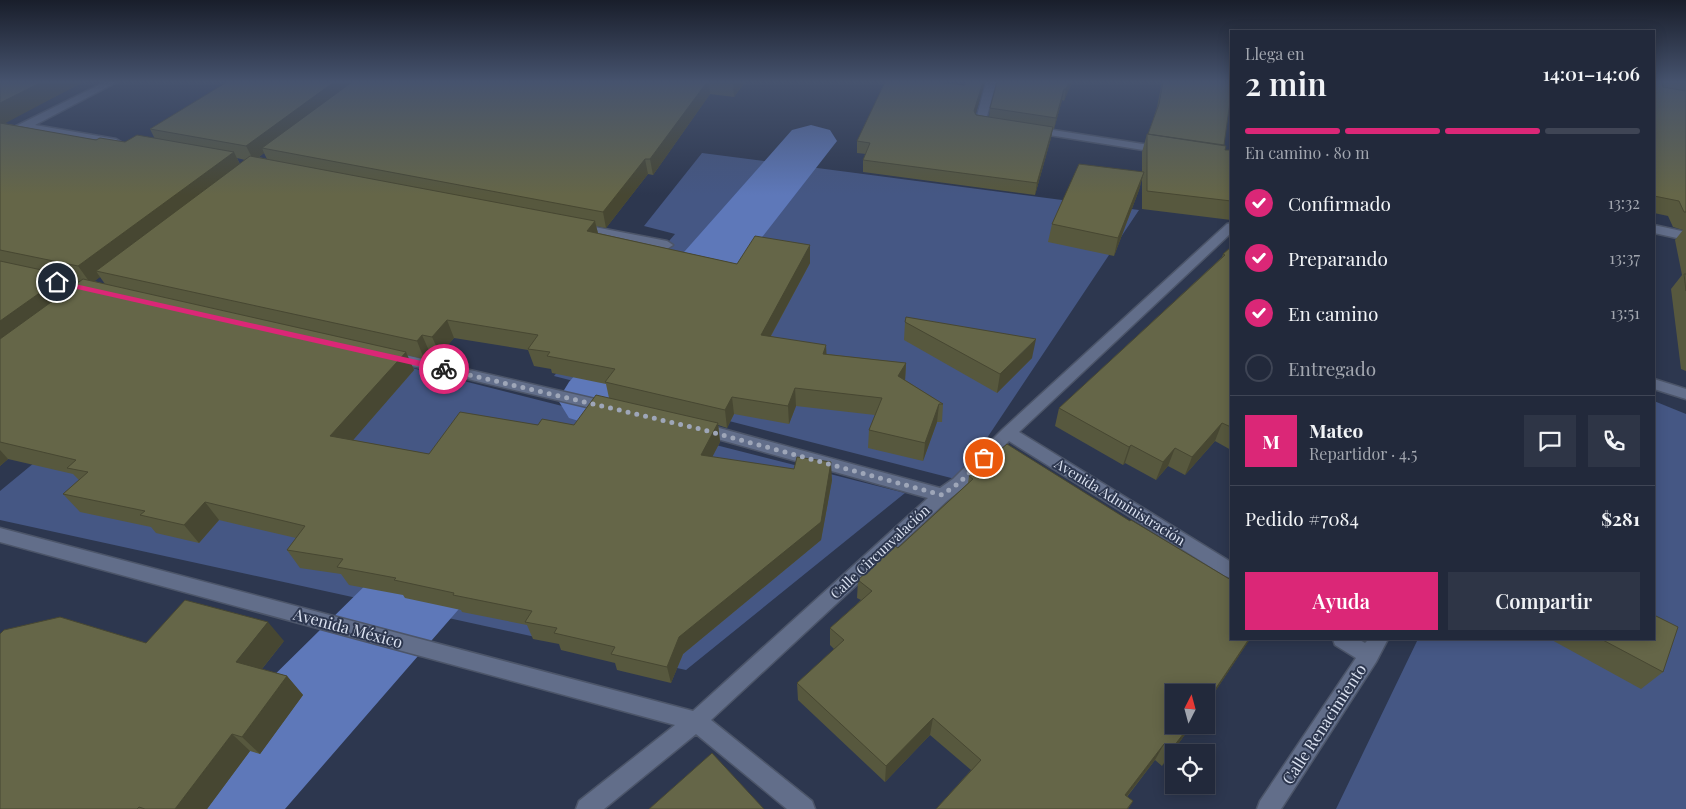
<!DOCTYPE html>
<html lang="es">
<meta charset="utf-8">
<style>
:root{--surface:#22293b;--page:#2e3546;--text:#f1f3f6;--muted:#a2a6af;--line:#3f4555;--accent:#db2777}
body{margin:0;font-family:"Playfair Display",serif;background:var(--page);color:var(--text);height:100vh;display:flex;flex-direction:column;font-size:19px;white-space:nowrap}
*{box-sizing:border-box;margin:0}
p{font-size:16px;color:var(--muted)}
.icon{flex:none;width:28px;height:28px;fill:none;stroke:currentColor;stroke-width:2;stroke-linecap:round;stroke-linejoin:round}
.map{position:relative;flex:1;overflow:hidden}
.sheet{position:absolute;left:1230px;top:30px;width:425px;height:610px;display:flex;flex-direction:column;background:var(--surface);border-radius:0px;box-shadow:0 2px 12px #0003,0 0 0 1px var(--line)}
.sheet>*{flex:none}
.needle{width:32px;rotate:6deg}
.controls{position:absolute;left:1165px;top:684px;display:grid;gap:10px}
.controls a{display:grid;place-items:center;width:50px;height:50px;border-radius:0px;background:var(--surface);box-shadow:0 2px 12px #0003,0 0 0 1px var(--line);font-size:25px}
.pin{position:absolute;display:grid;place-items:center;width:42px;height:42px;color:#fff;margin:-21px;border:2px solid #fff;border-radius:50%;box-shadow:0 1px 5px #0007}
.courier{position:absolute;display:grid;place-items:center;width:50px;height:50px;margin:-25px;border:4px solid #db2777;border-radius:50%;background:#fff;color:#222;box-shadow:0 1px 6px #0007}
.summary em{font-style:normal;font-weight:600}
.summary div{display:flex;flex-direction:column-reverse}
.summary{display:flex;align-items:center;justify-content:space-between;height:85px;padding:0 15px}
h1{font-size:32px;font-weight:600;line-height:38px}
.bar{display:grid;grid-template-columns:repeat(4,1fr);gap:8px 5px;align-content:center;height:60px;padding:0 15px}
.bar i{height:6px;border-radius:4px;background:var(--line)}
.bar .selected{background:var(--accent)}
.bar p{grid-column:span 4}
.line{display:flex;align-items:center;gap:12px;padding:0 15px;border-top:1px solid var(--line)}
.line div{flex:1}
.round{display:grid;place-items:center;flex:none;width:52px;height:52px;border-radius:0px;background:var(--page)}
ol{padding:0 15px;list-style:none}
li{display:flex;align-items:center;gap:15px;height:55px}
li p{margin-inline-start:auto}
li .icon{padding:5px;border-radius:50%;background:var(--accent);color:#fff;stroke-width:4}
li:last-child{color:var(--muted)}
li i{width:28px;height:28px;border:2px solid var(--line);border-radius:50%}
.action{display:flex;gap:10px;margin-top:auto;padding:10px 15px}
.action a{flex:1;height:58px;border-radius:0px;background:var(--accent);color:#fff;font-size:20px;font-weight:600;line-height:58px;text-align:center}
.action a+a{background:var(--page);color:var(--text)}
.map>svg:first-child{display:block}
.green{fill:#455784}
.lines{fill:none;stroke-linecap:round;stroke-linejoin:round}
.river{fill:#5e78b9;fill-rule:evenodd}
.minor-casing{stroke:#4c5569;stroke-width:3}
.minor{fill:#626e8a;fill-rule:evenodd}
.wall{fill:#57583e;fill-rule:evenodd}
.shaded-wall{fill:#474732}
.building{fill:#656648;stroke:#474732}
.route{fill:#db2777}
.done{stroke:#9ea6b8;stroke-width:5;stroke-dasharray:0 9}
.labels{text-anchor:middle;stroke-width:4;stroke-linejoin:round;paint-order:stroke}
.street-label{font-size:14px;fill:#dbe2f1;stroke:#2d374f}
.near-street-label{font-size:16px;fill:#dbe2f1;stroke:#2d374f}
</style>
<div class="map">
<svg width="1686" height="809" viewBox="0 0 1686 809">
<rect width="100%" height="100%" fill="#2d374f"/>
<!-- green -->
<path class="green" d="M702,153L1139,210L959,480L554,376L675,234L644,226Z
M211,317L905,493L686,670L0,520V491Z
M1654,401L1686,414V809H1336L1418,639H1654Z"/>
<g class="lines">
<!-- river -->
<path class="river" d="M811,125L830,130L837,141L621,418L595,426L569,418L558,400L569,382L792,130Z
M481,492L511,501L523,525L511,549L285,809H162L177,771L451,501Z"/>
<!-- minor casing -->
<g class="minor-casing">
<path id="minor" d="M105,82H117L35,125L116,139L121,142L120,144L116,145L25,129L0,141V134Z
M986,82H996L986,120L998,122L999,124L998,126C991,128 979,128 975,123Z
M1034,127L1162,147L1167,150L1162,153L1030,132L1029,130L1030,128Z
M1231,223V233L1019,432L1231,562V578L1225,576L1009,441L965,487L948,500L711,720L812,801L815,809H787L696,734L604,809H576L579,801L675,725L0,542V528L693,711L928,498L696,433L693,429L696,425L701,423L940,488L953,479L1003,429L1227,224Z
M579,224L667,241L673,245L667,249L575,231L573,228L575,225Z
M1654,225L1686,232V240L1654,233Z
M392,352L608,402L613,403L616,407L613,411L608,412L387,360L385,357L387,354Z
M1654,379L1686,389V399L1654,389Z
M1333,639H1358L1365,643L1369,639H1388L1376,662L1281,809H1257L1260,801L1356,658L1335,645Z"/>
</g>
<!-- minor -->
<use href="#minor" class="minor"/>
</g>
<!-- wall -->
<path class="wall" d="M0,82H83L4,123L81,138L125,142L155,139L150,129L227,82H745L734,97L710,94L653,175L648,174L606,228L596,226L598,233L737,264L810,263L771,336L827,354L906,363L905,380L943,404L942,422H937L923,461L868,448L869,430L875,415L796,406L789,424L734,414L727,428L718,425L720,442L712,457L832,480L821,540L683,654L671,683L617,670L615,663L561,650L559,644L533,639L527,625L462,612L461,610L405,598L403,595L349,585L341,574L300,568L287,550L296,538L219,520L199,543L156,533L151,527L80,512L63,494L79,480L73,474L8,459L0,466ZM264,153L267,159L259,157ZM237,158L245,160L240,164ZM100,277L105,284L94,281ZM68,279L80,282L73,286ZM454,338L528,350L534,366L551,369L552,373L606,384L609,398L574,425H538L429,454L353,440L414,370L407,355L424,359L430,353L440,354Z
M985,82L975,114L989,117L990,108L997,82H1072L1064,101L1062,100L1054,129H1053L1051,138L1035,195L863,172V160L866,154L857,153V141L965,85Z
M1162,82H1231V94L1224,146L1225,150H1231V220L1142,209V178L1139,190L1114,256L1048,242L1052,224L1142,172V152L1147,134L1148,135L1157,107Z
M1654,82H1686V371L1681,369L1671,289L1682,275L1675,240L1683,230L1673,227L1668,216L1654,213Z
M1231,247V450L1215,441L1185,475L1168,466L1156,480L1125,463L1123,465L1055,426L1059,408L1222,257L1223,254Z
M905,322L1032,358L997,393L904,340Z
M969,476L1231,639H1250L1206,705V692L1174,725H1192L1162,766L1155,760L1127,797L1133,801L1128,809H936L971,770L930,735L885,782L798,700L797,683L834,649L830,645V628L861,600L857,598L858,580L898,548L968,483Z
M1550,639H1654L1663,672L1641,689Z
M284,641L262,669L287,676L303,695L260,754L250,751L207,809H0Z"/>
<!-- shaded-wall -->
<path class="shaded-wall" d="M42,82H83L0,126V103Z
M334,82H360L262,148L264,153L254,161L246,146Z
M707,82H709L710,94L653,175L650,159Z
M733,82H745L734,97Z
M983,82H985L973,123L974,111Z
M1069,82H1072L1064,101L1066,89Z
M1064,89L1062,100L1054,129L1056,118Z
M1053,127L1051,138L1035,195L1037,183Z
M234,152L242,169L96,271L100,277L91,284L78,266Z
M645,159L648,174L606,228L603,212Z
M1144,172L1139,190L1114,256L1118,238Z
M595,221L599,238L587,231Z
M810,245V263L762,352L761,335Z
M65,275L79,293L0,351V321Z
M447,320L454,338L440,354L432,337Z
M422,335L430,353L424,359L417,341Z
M1036,339L1032,358L997,393L1000,374Z
M826,345L827,363L823,354Z
M406,352L414,370L341,454L330,436Z
M906,363L905,381L898,376Z
M795,388L796,406L789,424L788,406Z
M732,397L734,414L727,428L725,410Z
M939,404L937,422L923,461L925,443Z
M718,423L720,442L704,473L701,455Z
M1222,423L1215,441L1185,475L1192,457Z
M1131,445L1125,463L1123,465L1129,447Z
M1175,448L1168,466L1156,480L1163,462Z
M0,450L8,459L0,466Z
M831,462L832,480L821,540L683,654L671,683L667,667L679,637Z
M205,502L219,520L199,543L184,525Z
M268,622L284,641L253,680L236,662Z
M1249,639H1250L1206,705V703Z
M287,676L303,695L260,754L242,737Z
M933,718L930,735L885,782L886,766Z
M1190,725H1192L1162,766L1171,750Z
M232,734L250,751L207,809H175Z
M1164,744L1155,760L1117,809L1125,795Z"/>
<!-- building -->
<path class="building" d="M0,82H42L0,103Z
M227,82H334L246,146L150,129Z
M352,82H707L650,159H645L603,212L262,148Z
M885,82H937L965,85L966,82H983L974,111L976,115L1053,127L1037,183L863,160L870,143L857,141Z
M997,82H1069L1066,89H1064L1056,118L990,108Z
M1163,82H1231V94L1224,145L1148,134L1159,104Z
M1654,82H1662L1663,87L1686,91V212H1684L1679,201L1654,196Z
M0,123L96,140L100,138L125,142L137,135L234,152L78,266L0,250Z
M1147,134L1226,146L1225,150H1231V201L1147,191Z
M250,156L595,221L587,231L737,264L755,236L810,245L761,335L826,345L823,354L906,363L898,376L943,404H939L925,443L869,430L882,398L795,388L788,406L732,397L725,410L605,382L615,369L547,356L550,352L528,349L538,335L447,320L432,337L422,335L417,341L96,271Z
M1079,164L1144,172L1118,238L1052,224Z
M1231,247V427L1222,423L1192,457L1175,448L1163,462L1131,445L1129,447L1059,408L1225,255L1223,254Z
M0,261L65,275L0,321Z
M1684,274H1686V291Z
M83,279L406,352L330,436L429,454L460,412L538,425L542,419L574,425L596,395L718,423L701,455L794,469L797,457L831,462L821,522L679,637L667,667L611,654L615,647L554,633L557,628L525,622L532,611L453,595L454,593L394,580L396,578L337,567L343,559L287,550L305,526L205,502L184,525L140,515L145,511L63,494L88,472L67,468L76,460L0,442V339Z
M906,317L1036,339L1000,374L905,322Z
M1007,444L1130,521L1131,520L1231,580V639H1249L1206,703V692H1174V725H1190L1171,750L1164,744L1125,795L1133,801L1127,809H936L981,760L933,718L886,766L797,683L844,640L830,628L872,591L858,580L895,546L898,548L973,479L969,476Z
M185,600L268,622L236,662L287,676L242,737L232,734L175,809H145L139,807L137,809H0V634L4,630L60,617L146,643Z
M1654,615L1678,627L1663,672L1601,639H1654Z
M712,753L764,809H649Z"/>
<!-- sky -->
<linearGradient id="sky" x2="0" y2="1"><stop stop-color="#191e2b"/><stop offset="0.42" stop-color="#46536e"/><stop offset="1" stop-color="#46536e" stop-opacity="0"/></linearGradient>
<rect width="1686" height="195" fill="url(#sky)"/>
<!-- route -->
<path class="route" d="M57,280L444,366L448,369L444,372L55,284V281Z"/>
<g class="lines">
<!-- done -->
<path class="done" d="M444,369L704,430L942,495L959,483L984,458"/>
</g>
<g class="labels">
<!-- street labels -->
<g class="street-label">
<text transform="translate(1120 502) rotate(32)" y="5">Avenida Administración</text>
<text transform="translate(880 552) rotate(-43)" y="5">Calle Circunvalación</text>
</g>
<!-- near-street labels -->
<g class="near-street-label">
<text transform="translate(348 628) rotate(15)" y="6">Avenida México</text>
<text transform="translate(1324 724) rotate(-57)" y="6">Calle Renacimiento</text>
</g>
</g>
</svg>
<div class="controls">
<a><svg class="needle" viewBox="-14 -14 28 28"><path d="M0-13l5 13h-10z" fill="#e53935"/><path d="M0 13l5-13h-10z" fill="#a2a6af"/></svg></a>
<a><svg class="icon" aria-label="locate" viewBox="0 0 24 24"><circle cx="12" cy="12" r="6"/><path d="M12 2v4M12 18v4M2 12h4M18 12h4"/></svg></a>
</div>
<div class="pin" style="left:984px;top:458px;background:#ea580c"><svg class="icon" aria-label="bag" viewBox="0 0 24 24"><path d="M5 8h14l-1 12H6zM9 8a3 3 0 0 1 6 0"/></svg></div>
<div class="pin" style="left:57px;top:282px;background:#1f2937"><svg class="icon" aria-label="home" viewBox="0 0 24 24"><path d="M3 11l9-7 9 7M6 9v11h12V9"/></svg></div>
<div class="courier" style="left:444px;top:369px"><svg class="icon" aria-label="bike" viewBox="0 0 24 24"><circle cx="6" cy="16" r="4"/><circle cx="18" cy="16" r="4"/><path d="M6 16l4-8h5l3 8M10 8l3 8H6M13 5h3"/></svg></div>
<section class="sheet">
<div class="summary"><div><h1>2 min</h1><p>Llega en</p></div><em>14:01–14:06</em></div>
<div class="bar"><i class="selected"></i><i class="selected"></i><i class="selected"></i><i></i><p>En camino · 80 m</p></div>
<ol>
<li><svg class="icon" aria-label="check" viewBox="0 0 24 24"><path d="M5 12l5 5 9-10"/></svg>Confirmado<p>13:32</p></li>
<li><svg class="icon" aria-label="check" viewBox="0 0 24 24"><path d="M5 12l5 5 9-10"/></svg>Preparando<p>13:37</p></li>
<li><svg class="icon" aria-label="check" viewBox="0 0 24 24"><path d="M5 12l5 5 9-10"/></svg>En camino<p>13:51</p></li>
<li><i></i>Entregado</li>
</ol>
<div class="line" style="height:90px"><b class="round" style="background:var(--accent);color:#fff">M</b><div><b>Mateo</b><p>Repartidor · 4.5</p></div><a class="round"><svg class="icon" aria-label="chat" viewBox="0 0 24 24"><path d="M4 5h16v11H9l-5 4z"/></svg></a><a class="round"><svg class="icon" aria-label="phone" viewBox="0 0 24 24"><path d="M5 4h4l2 5-3 2q2 4 5 5l2-3 5 2v4C11 20 4 13 5 4z"/></svg></a></div>
<div class="line" style="height:65px"><div>Pedido #7084</div><b>$281</b></div>
<div class="action"><a>Ayuda</a><a>Compartir</a></div>
</section>
</div>
